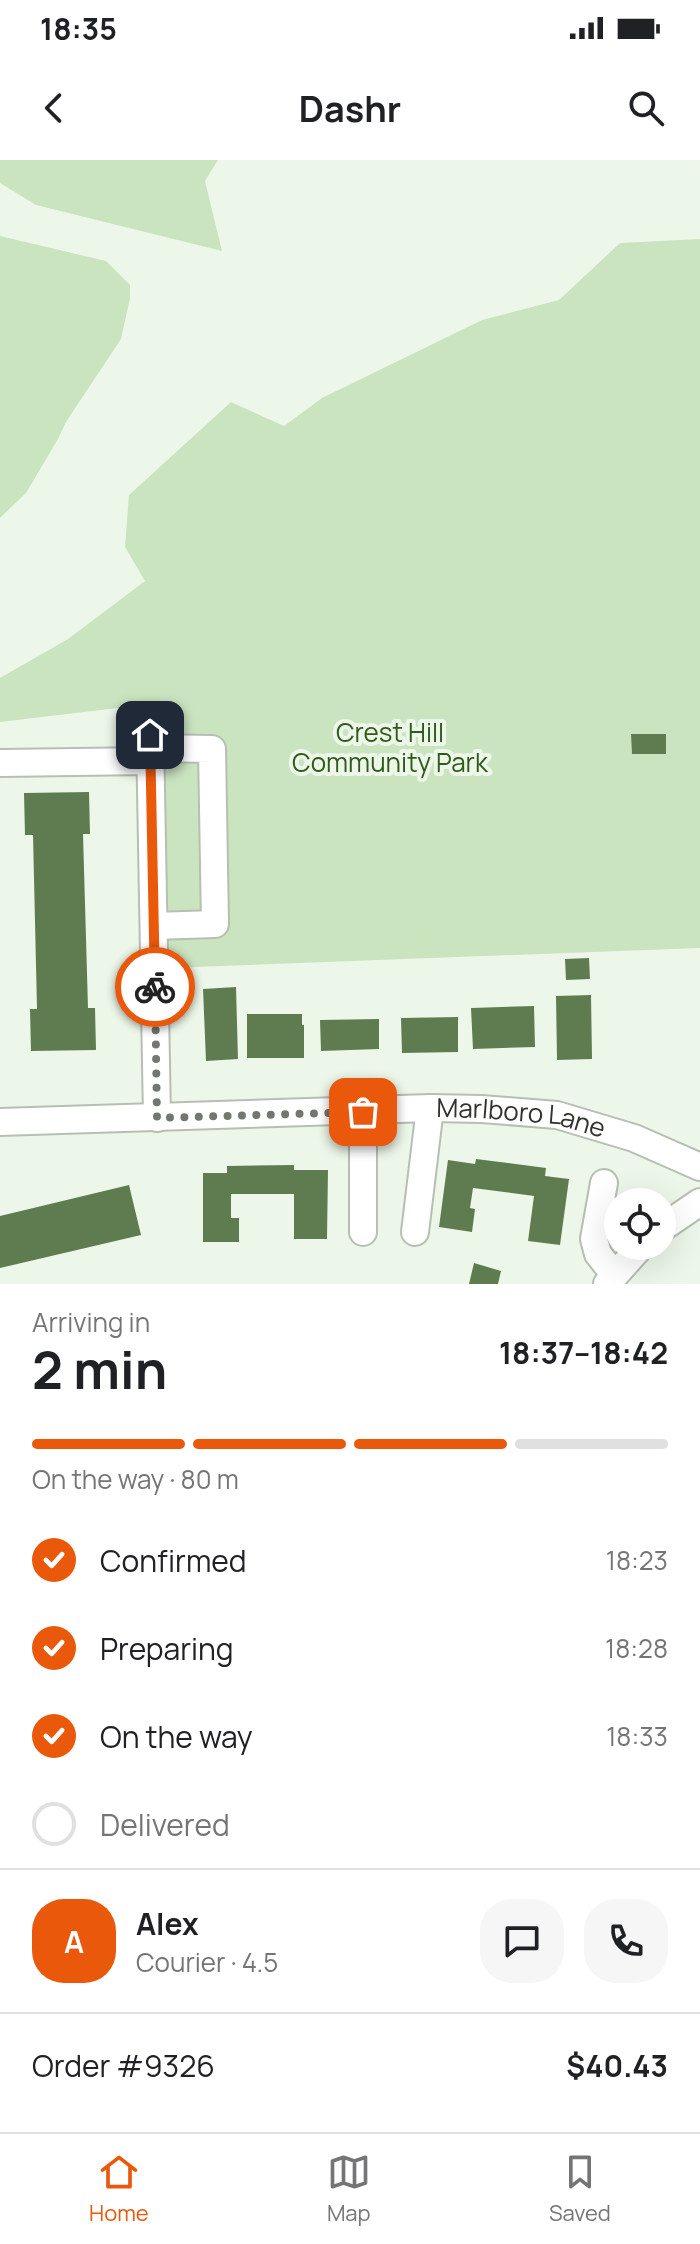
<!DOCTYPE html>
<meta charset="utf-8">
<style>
:root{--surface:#fff;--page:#f6f6f6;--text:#202124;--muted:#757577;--line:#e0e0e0;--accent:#ea580c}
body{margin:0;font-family:Manrope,sans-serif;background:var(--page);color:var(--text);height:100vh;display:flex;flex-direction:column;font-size:30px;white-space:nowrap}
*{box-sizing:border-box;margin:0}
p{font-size:26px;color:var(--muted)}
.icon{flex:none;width:44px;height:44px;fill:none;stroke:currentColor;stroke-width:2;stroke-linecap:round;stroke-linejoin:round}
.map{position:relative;height:1124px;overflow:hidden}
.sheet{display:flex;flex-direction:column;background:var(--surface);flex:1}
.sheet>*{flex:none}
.buttons{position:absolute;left:604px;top:1028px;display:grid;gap:16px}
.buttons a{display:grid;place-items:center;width:72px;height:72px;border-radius:50%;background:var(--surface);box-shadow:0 8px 32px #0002;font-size:40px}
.pin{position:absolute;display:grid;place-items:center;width:68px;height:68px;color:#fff;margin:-34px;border-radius:16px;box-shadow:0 4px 12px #0006}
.courier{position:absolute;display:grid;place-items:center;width:80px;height:80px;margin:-40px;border:6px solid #ea580c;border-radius:50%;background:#fff;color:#222;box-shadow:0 2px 10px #0007}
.overview em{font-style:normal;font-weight:700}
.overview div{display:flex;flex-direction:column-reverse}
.overview{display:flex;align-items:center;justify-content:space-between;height:136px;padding:0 32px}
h1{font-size:52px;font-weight:700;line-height:60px}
.bar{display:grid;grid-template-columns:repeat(4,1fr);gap:12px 8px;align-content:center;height:96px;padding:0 32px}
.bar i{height:10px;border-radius:6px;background:var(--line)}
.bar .on{background:var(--accent)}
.bar p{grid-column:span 4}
.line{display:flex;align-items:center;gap:20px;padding:0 32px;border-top:2px solid var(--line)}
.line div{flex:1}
.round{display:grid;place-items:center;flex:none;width:84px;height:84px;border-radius:32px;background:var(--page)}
ol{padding:0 32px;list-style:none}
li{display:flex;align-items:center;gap:24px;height:88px}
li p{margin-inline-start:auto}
li .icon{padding:8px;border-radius:50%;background:var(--accent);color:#fff;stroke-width:4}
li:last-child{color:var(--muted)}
li i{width:44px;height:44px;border:4px solid var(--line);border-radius:50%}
.status{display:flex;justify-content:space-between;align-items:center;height:56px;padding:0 40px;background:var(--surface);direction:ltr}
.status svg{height:22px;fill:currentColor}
header{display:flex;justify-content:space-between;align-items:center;height:104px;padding:0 32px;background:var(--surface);font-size:36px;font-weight:700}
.tab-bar{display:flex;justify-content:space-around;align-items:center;height:112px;border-top:2px solid var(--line);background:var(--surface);font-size:22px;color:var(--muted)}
.tab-bar a{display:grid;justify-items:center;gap:4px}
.tab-bar .on{color:var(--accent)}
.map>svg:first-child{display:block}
.green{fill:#cbe4c0}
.building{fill:#5f7c51}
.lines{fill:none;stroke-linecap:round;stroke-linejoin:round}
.minor-casing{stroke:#b6bfb2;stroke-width:30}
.minor{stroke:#fff;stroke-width:26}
.done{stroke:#72786f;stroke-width:8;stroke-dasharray:0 14.4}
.route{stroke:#ea580c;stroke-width:10}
.labels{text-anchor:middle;stroke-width:8;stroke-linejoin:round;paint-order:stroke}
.park-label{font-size:26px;fill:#325a1b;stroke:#edf7e9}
.street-label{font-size:26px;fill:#30332e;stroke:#edf7e9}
</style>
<div class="status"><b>18:35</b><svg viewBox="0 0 49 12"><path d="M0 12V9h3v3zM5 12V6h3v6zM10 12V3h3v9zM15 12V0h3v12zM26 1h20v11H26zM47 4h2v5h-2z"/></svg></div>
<header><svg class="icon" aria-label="back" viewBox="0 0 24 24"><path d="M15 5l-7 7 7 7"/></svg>Dashr<svg class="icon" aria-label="search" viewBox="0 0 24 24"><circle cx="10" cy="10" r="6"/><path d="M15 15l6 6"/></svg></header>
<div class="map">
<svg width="700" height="1124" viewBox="0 0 700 1124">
<rect width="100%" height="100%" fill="#edf7e9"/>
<!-- green -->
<path class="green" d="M0,0H218L205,21L222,91L36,45L0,23Z
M0,76L106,101L130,125V138L121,179L66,262L58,279L26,333L0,358Z
M700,79V788L166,808L160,543L0,562V518L68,479L145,421L125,387L129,335L231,242L284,266L322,238L482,160L559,140L620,83Z"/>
<!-- building -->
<path class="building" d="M631,574H666V594H632Z
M89,632L90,674H83L88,848H95L96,890L31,891L30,849H37L33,675H25L24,633Z
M589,798L590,819L566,820L565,799Z
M236,827L238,899L206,901L203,829Z
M591,835L592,899L557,900L556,836Z
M534,846L535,887L473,889L471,848Z
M247,854H302V865H304V898H247Z
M458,857V892L402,893L401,858Z
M379,859V889L321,891L320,860Z
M476,999L546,1008L545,1016L569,1019L560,1085L528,1081L534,1036L473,1028L470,1048L475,1049L472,1072L439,1067L448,1000L475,1004Z
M294,1005V1010H328L327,1079H294V1034H231V1058H239V1082H203V1013H227V1006Z
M129,1025L141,1075L0,1108V1056Z
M474,1103L501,1111L498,1124H469Z"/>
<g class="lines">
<!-- minor casing -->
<g class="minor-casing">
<g id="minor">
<path d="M150,575L157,958"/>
<path d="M151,588L212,589L215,764L154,766"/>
<path d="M0,603L151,601"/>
<path d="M363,952V1072"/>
<path id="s1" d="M0,962L430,948L482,949L557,955L634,978L700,1007"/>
<path d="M604,1023L594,1079L598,1094L614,1114"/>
<path d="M662,1068L700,1042"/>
<path d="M415,1072L430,948"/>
<path d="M607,1124L641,1086"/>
</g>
</g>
<!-- minor -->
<use href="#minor" class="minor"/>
</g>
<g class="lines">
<!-- done -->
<path class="done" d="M155,827L157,958L363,952"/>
<!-- route -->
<path class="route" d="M150,575L155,827"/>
</g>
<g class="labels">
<!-- park labels -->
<g class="park-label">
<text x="390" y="582">Crest Hill<tspan x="390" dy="30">Community Park</tspan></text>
</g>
<!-- street labels -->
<g class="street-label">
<text dy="9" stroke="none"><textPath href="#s1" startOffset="522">Marlboro Lane</textPath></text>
</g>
</g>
</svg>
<div class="buttons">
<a><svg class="icon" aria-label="locate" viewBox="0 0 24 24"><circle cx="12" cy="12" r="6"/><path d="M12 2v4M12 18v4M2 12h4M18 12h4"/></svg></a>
</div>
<div class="pin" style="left:363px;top:952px;background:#ea580c"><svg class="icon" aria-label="bag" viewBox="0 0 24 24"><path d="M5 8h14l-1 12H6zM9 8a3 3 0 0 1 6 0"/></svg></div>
<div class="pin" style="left:150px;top:575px;background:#1f2937"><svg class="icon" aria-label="home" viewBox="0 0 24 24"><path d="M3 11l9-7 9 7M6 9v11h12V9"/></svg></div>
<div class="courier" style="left:155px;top:827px"><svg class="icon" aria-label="bike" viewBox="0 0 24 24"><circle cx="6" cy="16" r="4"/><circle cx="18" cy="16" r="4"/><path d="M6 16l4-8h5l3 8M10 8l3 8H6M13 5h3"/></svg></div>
</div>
<section class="sheet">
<div class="overview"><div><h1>2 min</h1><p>Arriving in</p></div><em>18:37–18:42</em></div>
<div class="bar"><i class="on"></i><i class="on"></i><i class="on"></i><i></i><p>On the way · 80 m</p></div>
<ol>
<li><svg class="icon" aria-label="check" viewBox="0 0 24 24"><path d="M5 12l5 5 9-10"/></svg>Confirmed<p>18:23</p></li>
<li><svg class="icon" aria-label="check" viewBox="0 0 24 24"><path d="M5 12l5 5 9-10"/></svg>Preparing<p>18:28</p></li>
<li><svg class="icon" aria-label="check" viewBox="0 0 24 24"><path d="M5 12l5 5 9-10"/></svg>On the way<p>18:33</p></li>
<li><i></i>Delivered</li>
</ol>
<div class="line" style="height:144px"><b class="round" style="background:var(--accent);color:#fff">A</b><div><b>Alex</b><p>Courier · 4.5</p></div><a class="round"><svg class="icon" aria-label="chat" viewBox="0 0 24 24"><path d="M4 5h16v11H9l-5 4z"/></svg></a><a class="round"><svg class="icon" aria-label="phone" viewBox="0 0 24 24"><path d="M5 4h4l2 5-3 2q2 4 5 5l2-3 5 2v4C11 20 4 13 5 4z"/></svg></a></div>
<div class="line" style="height:104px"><div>Order #9326</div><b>$40.43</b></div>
</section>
<nav class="tab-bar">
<a class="on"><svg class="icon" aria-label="home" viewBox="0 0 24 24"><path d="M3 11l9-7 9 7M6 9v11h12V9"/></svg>Home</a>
<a><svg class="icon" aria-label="map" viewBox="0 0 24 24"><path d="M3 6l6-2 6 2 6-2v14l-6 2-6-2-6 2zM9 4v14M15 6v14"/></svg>Map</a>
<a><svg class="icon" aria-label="saved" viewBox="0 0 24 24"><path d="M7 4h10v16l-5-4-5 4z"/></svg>Saved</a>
</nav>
